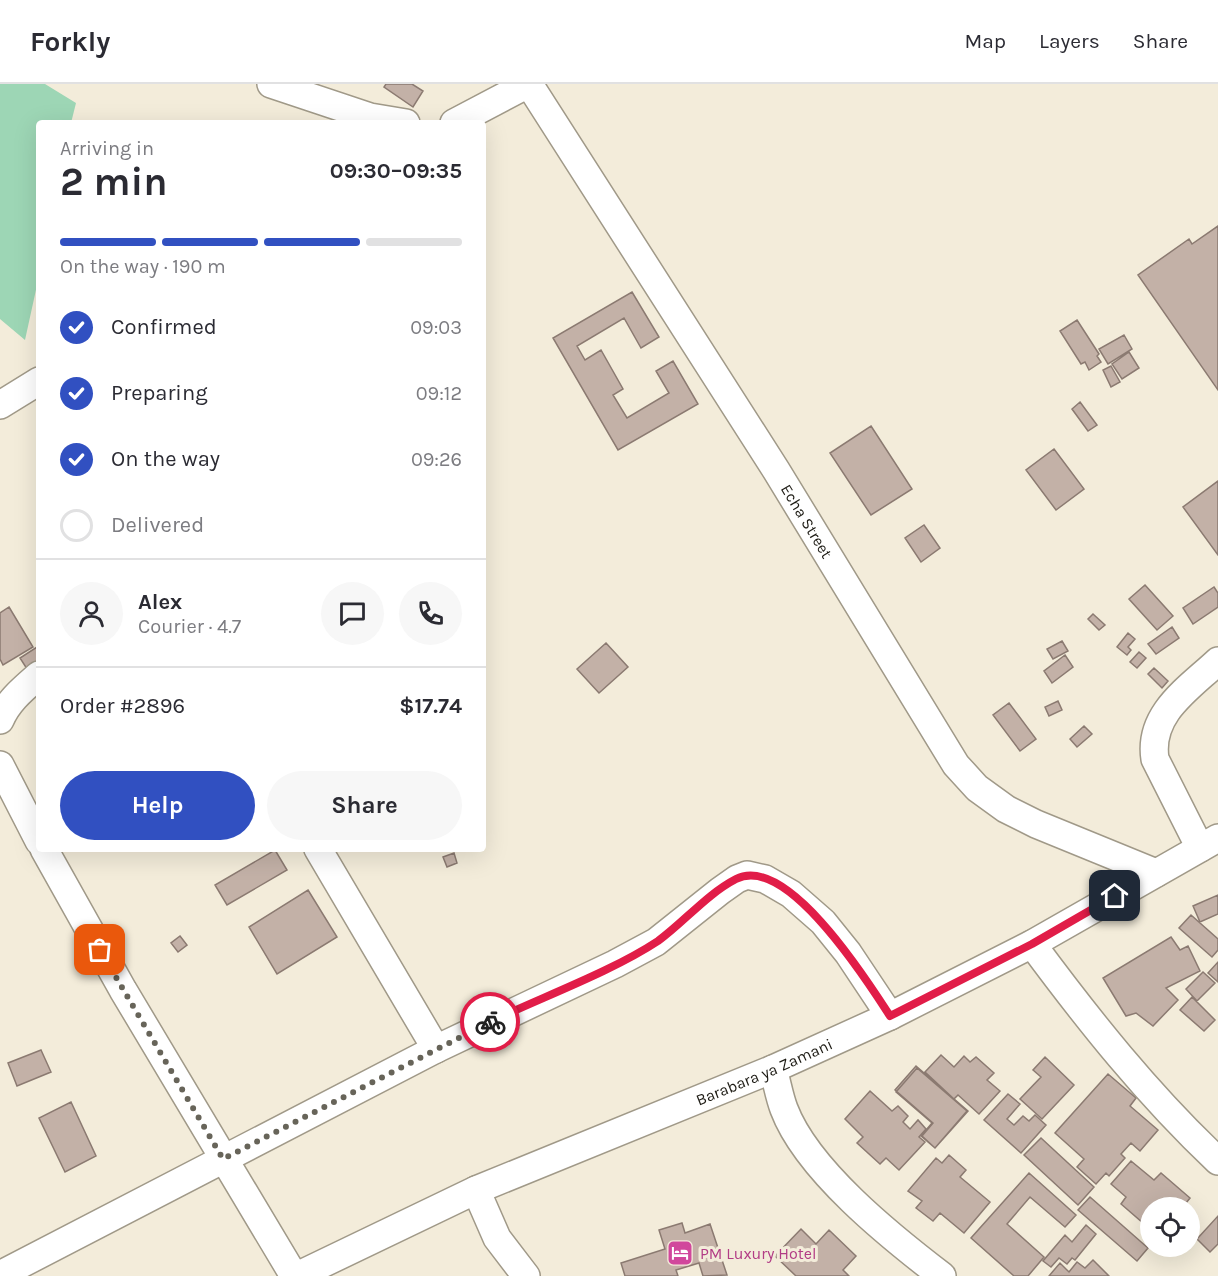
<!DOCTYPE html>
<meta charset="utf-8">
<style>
:root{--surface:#fff;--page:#f7f7f7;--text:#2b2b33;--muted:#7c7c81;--line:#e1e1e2;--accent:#3150c1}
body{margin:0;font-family:Karla,sans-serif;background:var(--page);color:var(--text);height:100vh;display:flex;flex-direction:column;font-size:22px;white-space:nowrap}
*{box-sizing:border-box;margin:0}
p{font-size:20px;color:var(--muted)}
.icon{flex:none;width:33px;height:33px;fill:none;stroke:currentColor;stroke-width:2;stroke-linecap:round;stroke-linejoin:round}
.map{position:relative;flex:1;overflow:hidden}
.drawer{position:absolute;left:36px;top:36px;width:450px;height:732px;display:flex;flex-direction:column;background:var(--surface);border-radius:6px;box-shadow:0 6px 24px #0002}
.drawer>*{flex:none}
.controls{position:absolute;left:1140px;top:1113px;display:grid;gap:12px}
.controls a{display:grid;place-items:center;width:60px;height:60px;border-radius:50%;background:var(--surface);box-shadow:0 6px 24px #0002;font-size:30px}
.pin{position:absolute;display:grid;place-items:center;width:51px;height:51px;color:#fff;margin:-26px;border-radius:12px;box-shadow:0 3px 9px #0006}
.courier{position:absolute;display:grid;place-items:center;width:60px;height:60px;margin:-30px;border:4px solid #e11d48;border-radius:50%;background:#fff;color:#222;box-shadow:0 2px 8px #0007}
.headline em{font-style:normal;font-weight:700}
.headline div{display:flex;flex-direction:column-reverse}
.headline{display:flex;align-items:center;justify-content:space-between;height:102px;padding:0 24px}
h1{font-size:39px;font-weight:700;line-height:45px}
.bar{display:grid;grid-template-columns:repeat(4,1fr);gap:9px 6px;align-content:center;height:72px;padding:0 24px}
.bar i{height:8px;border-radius:4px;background:var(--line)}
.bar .active{background:var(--accent)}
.bar p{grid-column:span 4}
.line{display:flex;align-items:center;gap:15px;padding:0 24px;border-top:2px solid var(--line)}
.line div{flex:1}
.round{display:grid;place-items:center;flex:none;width:63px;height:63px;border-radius:32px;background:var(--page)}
ol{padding:0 24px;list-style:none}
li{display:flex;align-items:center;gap:18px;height:66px}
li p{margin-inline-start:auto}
li .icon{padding:6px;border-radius:50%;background:var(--accent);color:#fff;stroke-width:4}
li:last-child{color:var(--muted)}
li i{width:33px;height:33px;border:3px solid var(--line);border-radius:50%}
.primary-button{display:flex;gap:12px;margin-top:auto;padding:12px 24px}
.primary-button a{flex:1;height:69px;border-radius:36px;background:var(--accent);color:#fff;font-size:24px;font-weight:700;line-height:69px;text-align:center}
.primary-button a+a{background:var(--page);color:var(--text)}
header{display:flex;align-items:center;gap:36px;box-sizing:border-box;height:84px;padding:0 30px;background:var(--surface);border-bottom:2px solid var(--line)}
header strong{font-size:28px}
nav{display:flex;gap:33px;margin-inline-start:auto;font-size:21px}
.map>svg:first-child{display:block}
.green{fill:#9dd6b5}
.building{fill:#c3b1a7;stroke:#8b7a71;stroke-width:1.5}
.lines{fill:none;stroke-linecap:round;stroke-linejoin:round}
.minor-casing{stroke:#a09988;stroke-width:30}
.minor{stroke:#fff;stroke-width:27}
.done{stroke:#676459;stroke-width:6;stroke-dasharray:0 10.8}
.route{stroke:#e11d48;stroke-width:8}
.labels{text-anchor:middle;stroke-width:6;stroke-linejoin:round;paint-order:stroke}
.street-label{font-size:16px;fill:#1c1a13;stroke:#f3ecda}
.hotel-label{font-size:16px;fill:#b23c85;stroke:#f3ecda;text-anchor:start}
</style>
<header>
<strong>Forkly</strong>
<nav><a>Map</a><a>Layers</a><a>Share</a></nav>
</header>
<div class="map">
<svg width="1218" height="1192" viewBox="0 0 1218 1192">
<rect width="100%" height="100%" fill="#f3ecda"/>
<!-- green -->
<path class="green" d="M0,0H45L76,19L71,39H39V192L25,256L0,235Z"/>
<!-- building -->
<path class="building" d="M386,0H412L423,7L413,23L384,3Z
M1218,142V306L1138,191L1189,155L1192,160Z
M632,208L659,253L641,264L624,234L577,262L585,276L601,266L623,305L613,311L627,334L669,309L656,287L673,277L698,320L618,366L553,254Z
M1077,236L1099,270L1097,272L1101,278L1089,286L1085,278L1081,280L1060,247Z
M1124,251L1132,265L1108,280L1099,265Z
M1129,268L1139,284L1122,295L1112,280Z
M1111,282L1120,298L1111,303L1103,286Z
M1080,318L1097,341L1088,347L1072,325Z
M871,342L912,405L871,431L830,369Z
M1054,365L1084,405L1056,426L1026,386Z
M1218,397V471L1183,423Z
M924,441L940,464L921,478L905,454Z
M1145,501L1173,532L1157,546L1129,515Z
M1214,503L1218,509V523L1193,540L1183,524Z
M9,523L33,563L3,581L0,575V529Z
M1093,530L1105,541L1099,546L1088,535Z
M1172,543L1179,554L1156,570L1148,560Z
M1128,549L1135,555L1128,563L1131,566L1127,571L1117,563Z
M1062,557L1068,567L1053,575L1047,565Z
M606,559L628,583L599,609L577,585Z
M37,563L39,577L27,585L20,574Z
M1139,568L1146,574L1137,584L1130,578Z
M1065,571L1073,583L1052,599L1044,587Z
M1154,584L1168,597L1162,604L1148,590Z
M1058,617L1062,626L1049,632L1045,623Z
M1009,619L1036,655L1020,667L993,631Z
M1084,642L1092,650L1077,663L1070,655Z
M275,766L287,786L227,821L215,801Z
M454,769L457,779L447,783L443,773Z
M308,806L337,853L277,890L249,843Z
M1218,811V830L1200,838L1193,822Z
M1191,831L1218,855V866L1212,873L1179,844Z
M180,852L187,861L178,868L171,859Z
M1171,853L1180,866L1188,862L1200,887L1166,904L1178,916L1153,942L1136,929L1126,932L1103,894Z
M1218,878V898L1208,889Z
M1203,888L1215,899L1197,917L1186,905Z
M1192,913L1215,936L1204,947L1180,926Z
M41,966L51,988L17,1002L8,979Z
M941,971L954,983L964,972L970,978L976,973L994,989L987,996L1000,1007L979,1030L958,1011L954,1015L925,988Z
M1045,973L1074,1001L1042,1035L1020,1015L1041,993L1033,986Z
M916,982L968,1027L935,1064L922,1052L933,1039L895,1006Z
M917,984L967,1027L935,1064L921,1052L932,1039L896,1008Z
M1108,990L1136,1014L1130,1022L1158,1046L1140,1067L1131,1059L1121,1070L1125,1074L1109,1092L1106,1089L1096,1100L1077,1083L1084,1075L1055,1049Z
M870,1007L892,1027L898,1022L908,1032L903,1038L910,1045L918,1036L926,1045L919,1053L925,1058L899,1086L886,1074L880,1080L857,1059L863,1053L845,1035Z
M1008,1010L1020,1020L1007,1035L1014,1041L1023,1032L1029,1037L1035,1031L1046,1041L1021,1069L984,1036Z
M71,1018L96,1072L65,1088L39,1034Z
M1041,1054L1094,1103L1078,1121L1024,1071Z
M949,1071L966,1086L960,1093L990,1118L964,1149L940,1129L933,1137L916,1124L922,1117L908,1107L936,1074L942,1079Z
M1131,1077L1154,1096L1161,1089L1190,1114L1182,1124H1150V1145L1121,1120L1126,1113L1111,1100Z
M1029,1089L1076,1131L1065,1143L1030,1113L1007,1140L1044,1173L1028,1192H1014L971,1154Z
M1090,1113L1148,1164L1137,1177L1078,1126Z
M1218,1132V1160L1210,1168L1197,1155Z
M682,1139L685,1149L710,1140L727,1191L703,1192L699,1179L676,1186L678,1192H625L621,1179L665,1165L659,1146Z
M1086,1141L1096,1150L1075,1176L1072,1174L1067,1180L1059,1174L1051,1183L1043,1177L1065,1151L1072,1158Z
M801,1145L816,1160L829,1146L856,1172L843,1186L849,1192H796L775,1172Z
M1093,1176L1109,1192H1049L1060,1179L1069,1188L1077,1178L1085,1184Z"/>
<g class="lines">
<!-- minor casing -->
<g class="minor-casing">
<g id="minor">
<path d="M271,0L370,33L406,39"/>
<path id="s1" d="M529,0L776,386L956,681L977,704L1006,725L1036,740L1156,789"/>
<path d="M454,39L528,0"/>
<path d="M0,321L39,297"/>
<path d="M0,636C8,617 23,605 39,591"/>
<path d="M0,681L39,757"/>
<path d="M1200,764L1155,675C1148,630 1188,605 1218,577"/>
<path d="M44,765L123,906L294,1192"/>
<path d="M318,765L436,965"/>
<path d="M1032,860C1089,937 1148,1011 1218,1077"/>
<path d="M773,985C777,998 779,1012 784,1025C807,1086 891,1153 942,1192"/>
<path d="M476,1106L497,1154L526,1192"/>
<path d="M0,1191L436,965L615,880L656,858L720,807L737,795L747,791L765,795L791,810L823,838L848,869L890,932"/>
<path id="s2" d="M297,1192L476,1106L773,985L890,932L1032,860L1218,754"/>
</g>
</g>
<!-- minor -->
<use href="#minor" class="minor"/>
</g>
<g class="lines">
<!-- done -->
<path class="done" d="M100,866L223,1075L490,938"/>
<!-- route -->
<path class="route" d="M490,938C542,913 611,888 658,857C684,838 707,810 736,795C787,769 868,898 890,932L1032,860L1115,812"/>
</g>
<!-- icons -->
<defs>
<g id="hotel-square" transform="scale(1.35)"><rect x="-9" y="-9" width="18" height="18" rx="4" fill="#d1479c" stroke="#f3ecda"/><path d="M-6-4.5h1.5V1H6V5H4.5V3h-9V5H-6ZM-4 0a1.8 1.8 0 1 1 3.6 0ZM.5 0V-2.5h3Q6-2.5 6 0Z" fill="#fff"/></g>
</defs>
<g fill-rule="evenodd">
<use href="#hotel-square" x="680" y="1169"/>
</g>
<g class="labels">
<!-- street labels -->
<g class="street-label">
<text dy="6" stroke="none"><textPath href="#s1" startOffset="518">Echa Street</textPath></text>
<text dy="6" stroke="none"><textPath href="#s2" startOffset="510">Barabara ya Zamani</textPath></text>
</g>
<!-- hotel labels -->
<g class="hotel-label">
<text x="700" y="1175">PM Luxury Hotel</text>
</g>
</g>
</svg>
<div class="controls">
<a><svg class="icon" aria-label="locate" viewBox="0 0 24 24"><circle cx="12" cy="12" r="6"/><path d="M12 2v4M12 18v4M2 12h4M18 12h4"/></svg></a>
</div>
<div class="pin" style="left:100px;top:866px;background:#ea580c"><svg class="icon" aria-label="bag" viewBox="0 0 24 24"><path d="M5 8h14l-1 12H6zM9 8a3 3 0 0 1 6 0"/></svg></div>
<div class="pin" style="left:1115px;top:812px;background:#1f2937"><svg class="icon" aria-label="home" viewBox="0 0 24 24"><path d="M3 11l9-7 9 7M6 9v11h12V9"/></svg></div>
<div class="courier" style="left:490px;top:938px"><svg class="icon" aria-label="bike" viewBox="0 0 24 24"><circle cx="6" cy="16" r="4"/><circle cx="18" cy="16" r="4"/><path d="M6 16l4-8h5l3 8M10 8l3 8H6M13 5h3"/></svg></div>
<section class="drawer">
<div class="headline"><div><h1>2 min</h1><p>Arriving in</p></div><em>09:30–09:35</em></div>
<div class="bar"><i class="active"></i><i class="active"></i><i class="active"></i><i></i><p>On the way · 190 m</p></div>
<ol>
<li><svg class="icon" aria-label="check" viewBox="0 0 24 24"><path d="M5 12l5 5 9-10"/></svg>Confirmed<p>09:03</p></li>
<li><svg class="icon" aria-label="check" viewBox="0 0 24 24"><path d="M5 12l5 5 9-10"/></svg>Preparing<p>09:12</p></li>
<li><svg class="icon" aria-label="check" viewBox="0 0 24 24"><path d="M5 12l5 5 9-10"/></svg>On the way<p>09:26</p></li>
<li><i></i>Delivered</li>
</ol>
<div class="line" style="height:108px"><a class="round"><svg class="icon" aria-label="person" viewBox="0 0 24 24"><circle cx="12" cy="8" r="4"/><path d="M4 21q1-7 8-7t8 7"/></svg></a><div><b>Alex</b><p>Courier · 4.7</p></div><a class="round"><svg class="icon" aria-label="chat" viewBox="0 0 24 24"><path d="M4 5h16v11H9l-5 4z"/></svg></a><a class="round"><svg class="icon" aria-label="phone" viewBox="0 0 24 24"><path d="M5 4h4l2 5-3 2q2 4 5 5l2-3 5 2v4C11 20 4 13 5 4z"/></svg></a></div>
<div class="line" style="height:78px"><div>Order #2896</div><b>$17.74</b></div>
<div class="primary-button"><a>Help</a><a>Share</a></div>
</section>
</div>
